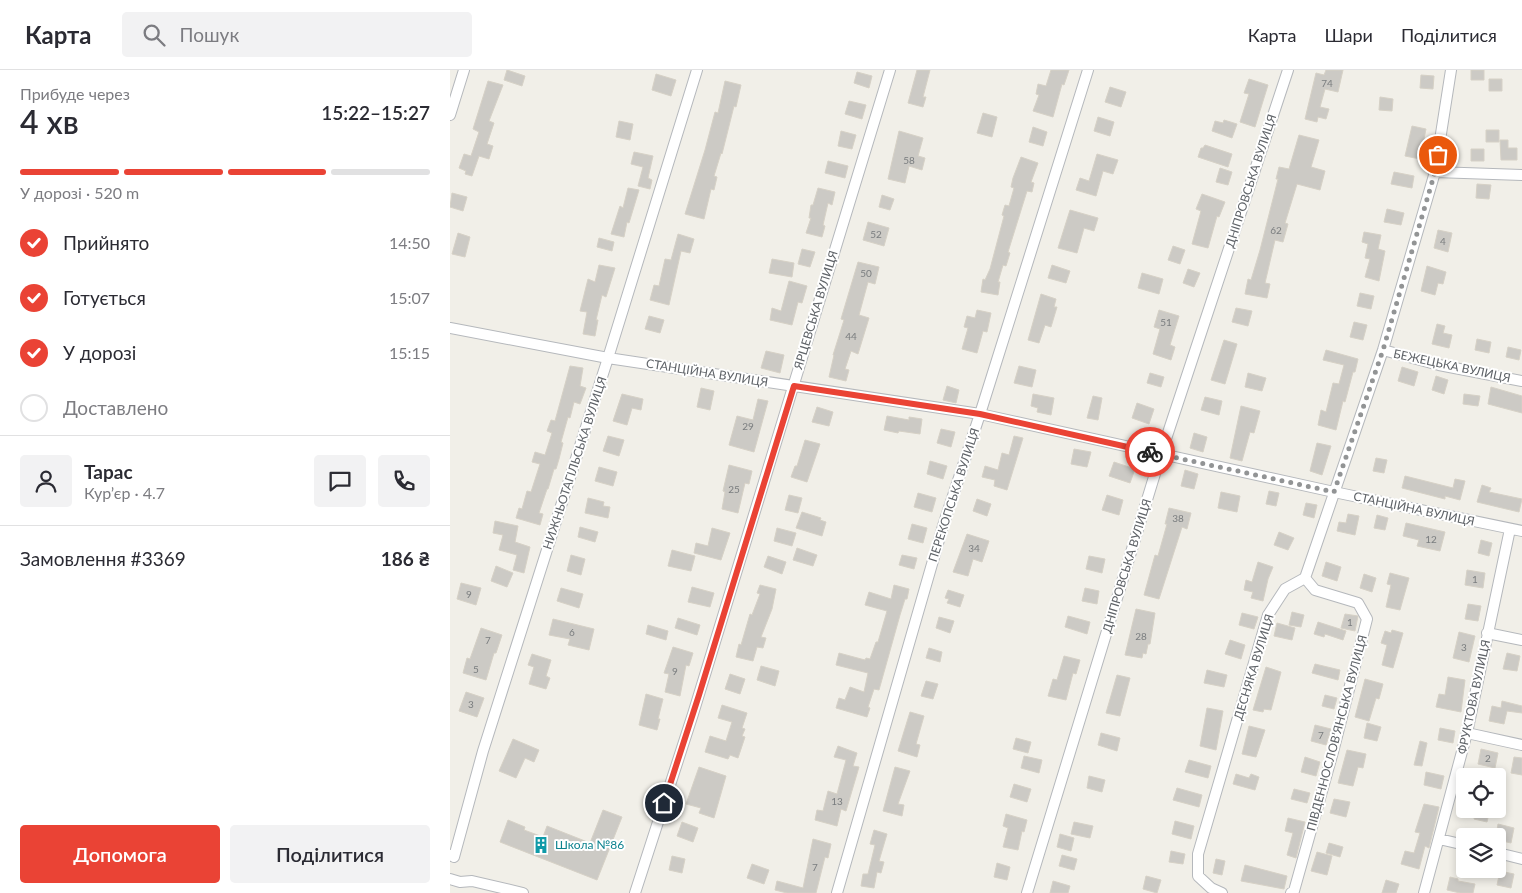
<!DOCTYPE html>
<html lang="uk">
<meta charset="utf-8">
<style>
:root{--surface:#fff;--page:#f2f2f3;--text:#2b2b33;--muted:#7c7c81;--line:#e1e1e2;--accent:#ea4335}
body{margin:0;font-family:Lato,sans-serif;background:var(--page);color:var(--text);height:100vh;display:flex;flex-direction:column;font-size:19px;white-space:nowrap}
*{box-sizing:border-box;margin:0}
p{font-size:16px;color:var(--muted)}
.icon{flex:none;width:28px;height:28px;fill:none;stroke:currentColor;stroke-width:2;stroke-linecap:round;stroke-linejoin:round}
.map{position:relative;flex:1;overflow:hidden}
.panel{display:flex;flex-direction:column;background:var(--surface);width:450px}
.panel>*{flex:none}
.tools{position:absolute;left:1006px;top:698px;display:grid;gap:10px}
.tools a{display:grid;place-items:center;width:50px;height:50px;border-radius:5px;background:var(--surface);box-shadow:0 2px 8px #0003;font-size:25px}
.pin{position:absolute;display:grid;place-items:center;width:42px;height:42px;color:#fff;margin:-21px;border:2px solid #fff;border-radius:50%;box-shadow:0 1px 5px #0007}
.courier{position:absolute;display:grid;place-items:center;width:50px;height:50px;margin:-25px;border:4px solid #ea4335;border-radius:50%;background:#fff;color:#222;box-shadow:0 1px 6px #0007}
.head em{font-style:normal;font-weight:600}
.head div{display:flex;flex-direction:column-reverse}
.head{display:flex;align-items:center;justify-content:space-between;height:85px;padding:0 20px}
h1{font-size:32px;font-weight:600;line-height:38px}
.bar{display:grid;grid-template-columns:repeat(4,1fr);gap:8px 5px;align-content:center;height:60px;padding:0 20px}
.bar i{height:6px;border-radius:4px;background:var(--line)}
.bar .selected{background:var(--accent)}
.bar p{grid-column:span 4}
.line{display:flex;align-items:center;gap:12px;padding:0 20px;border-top:1px solid var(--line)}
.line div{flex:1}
.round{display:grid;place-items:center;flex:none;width:52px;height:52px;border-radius:5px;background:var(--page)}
ol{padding:0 20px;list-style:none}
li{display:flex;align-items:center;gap:15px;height:55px}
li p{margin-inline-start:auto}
li .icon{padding:5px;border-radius:50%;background:var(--accent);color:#fff;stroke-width:4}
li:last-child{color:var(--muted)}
li i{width:28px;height:28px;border:2px solid var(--line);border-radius:50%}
.primary-button{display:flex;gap:10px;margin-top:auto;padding:10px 20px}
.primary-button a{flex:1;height:58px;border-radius:5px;background:var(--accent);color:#fff;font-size:20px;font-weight:600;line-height:58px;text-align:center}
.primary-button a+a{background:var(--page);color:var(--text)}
header{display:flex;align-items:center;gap:30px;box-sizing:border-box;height:70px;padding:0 25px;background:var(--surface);border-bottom:1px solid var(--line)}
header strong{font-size:24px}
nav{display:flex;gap:28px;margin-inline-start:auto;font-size:18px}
.search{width:350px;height:45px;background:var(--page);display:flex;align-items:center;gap:12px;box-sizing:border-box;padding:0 18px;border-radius:5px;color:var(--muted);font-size:19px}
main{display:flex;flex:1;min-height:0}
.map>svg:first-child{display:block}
.building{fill:#cccac5;stroke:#d6d1c6}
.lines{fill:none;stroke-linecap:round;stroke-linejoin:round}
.street-casing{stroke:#b5b8bc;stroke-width:12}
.street{stroke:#fff;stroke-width:10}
.done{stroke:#929495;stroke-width:5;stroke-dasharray:0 9}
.route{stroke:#ea4335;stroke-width:6}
.labels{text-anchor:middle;stroke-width:4;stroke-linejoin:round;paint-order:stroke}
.number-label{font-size:10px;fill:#7a7d7f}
.street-label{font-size:12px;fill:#5f6368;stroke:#fff}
.culture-label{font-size:12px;fill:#0d838f;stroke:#fff;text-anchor:start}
</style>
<header>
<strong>Карта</strong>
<div class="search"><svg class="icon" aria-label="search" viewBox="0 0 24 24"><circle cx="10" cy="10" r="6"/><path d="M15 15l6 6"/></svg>Пошук</div>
<nav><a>Карта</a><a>Шари</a><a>Поділитися</a></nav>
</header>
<main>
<section class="panel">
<div class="head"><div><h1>4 хв</h1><p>Прибуде через</p></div><em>15:22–15:27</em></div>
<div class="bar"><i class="selected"></i><i class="selected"></i><i class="selected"></i><i></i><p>У дорозі · 520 m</p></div>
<ol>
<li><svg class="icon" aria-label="check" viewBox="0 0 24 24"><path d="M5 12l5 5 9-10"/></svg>Прийнято<p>14:50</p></li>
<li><svg class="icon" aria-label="check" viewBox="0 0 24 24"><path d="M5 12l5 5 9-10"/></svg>Готується<p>15:07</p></li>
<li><svg class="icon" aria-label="check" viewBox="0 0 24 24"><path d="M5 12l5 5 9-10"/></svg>У дорозі<p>15:15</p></li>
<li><i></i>Доставлено</li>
</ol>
<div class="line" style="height:90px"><a class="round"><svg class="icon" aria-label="person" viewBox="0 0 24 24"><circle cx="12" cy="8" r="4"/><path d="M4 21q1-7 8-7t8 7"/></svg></a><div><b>Тарас</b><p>Кур’єр · 4.7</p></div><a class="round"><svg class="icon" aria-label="chat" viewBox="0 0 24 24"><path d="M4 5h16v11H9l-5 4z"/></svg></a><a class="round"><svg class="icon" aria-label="phone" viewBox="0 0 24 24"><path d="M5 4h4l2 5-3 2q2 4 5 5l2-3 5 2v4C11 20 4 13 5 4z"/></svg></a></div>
<div class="line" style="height:65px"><div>Замовлення #3369</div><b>186 ₴</b></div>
<div class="primary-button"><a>Допомога</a><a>Поділитися</a></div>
</section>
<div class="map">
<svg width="1072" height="823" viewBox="0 0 1072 823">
<rect width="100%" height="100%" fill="#f1efe8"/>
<!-- building -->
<path class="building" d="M57,0L75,6L72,16L54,10Z
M467,0H480L473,27H476L473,37L458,33Z
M601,0H619L614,15L612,14L603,47L583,41L589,25L586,24L588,14L596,16Z
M876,0H893L888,22L875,19L870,37L879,39L876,49L868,47L867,52L855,49L866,3L874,5Z
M1021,0H1034V10H1021Z
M407,2L422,6L419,18L404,13Z
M206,4L226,10L221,26L202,20Z
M971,5L984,6L983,19L970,18Z
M799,9L818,15L805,57L790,52L799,24L794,23Z
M1039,9H1052V21H1039Z
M38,11L53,15L39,51L44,53L37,74L43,76L39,89L29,86L22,106L15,104L16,101L9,98L14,84L21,86L29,62L23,59Z
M275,11L291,15L286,37L284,36L272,84L271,83L264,106L267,107L264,120L261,119L254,149L235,144L255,80L265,42L268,43Z
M660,17L676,22L671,37L655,32Z
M930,27L943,29L942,41L929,40Z
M399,31L416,35L412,49L395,44Z
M533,43L547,47L542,67L527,63Z
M648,47L664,52L660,66L644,61Z
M774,50L787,54L782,68L762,61L765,51L773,53Z
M169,51L183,54L180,70L166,67Z
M962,56L976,59L970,89L955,86Z
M583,57L597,62L593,76L579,72Z
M1036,60H1049V72H1036Z
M391,61L406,65L402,79L388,76Z
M449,61L473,68L468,86L475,88L472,100L459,96L455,113L438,109Z
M849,65L869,70L861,97L875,101L870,120L847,114L835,153L838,154L833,172L825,170L815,213L820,214L817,228L795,224L798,209L801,210L810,180L828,109H826L829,97L839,99Z
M1050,70H1058V78H1067V90H1051Z
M755,75L782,84L778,97L748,87L751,78H753Z
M1021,79H1034V91H1021Z
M184,82L203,86L198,108L202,110L200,119L188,116L193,97L181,94Z
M647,84L668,90L663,104L653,101L646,126L626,120L630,108L639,111Z
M571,87L588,93L581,112L584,113L582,122L577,121L558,182L560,183L556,196L553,195L548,212H550L548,225L531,222L533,209L535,210L540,199L554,146L552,145L555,135L559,136L564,118L561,117L563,108Z
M378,91L398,96L395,108L375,103Z
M770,98L782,102L778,115L766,112Z
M944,102L964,106L962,118L941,114Z
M1027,114L1041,115L1039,129L1026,128Z
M178,118L189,120L179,153L177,152L174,167L161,164L170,136L173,138Z
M368,118L385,122L382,135L378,133L373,155L375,156L372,167L356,163L361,148H359L361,135H363Z
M2,123L17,127L13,141L0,137Z
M752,124L775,132L769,147L767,146L758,178L742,174L751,141L746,139Z
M432,125L444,129L440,140L429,137Z
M937,139L954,143L951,155L934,152Z
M620,140L648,148L644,161L634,158L627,183L608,178Z
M418,152L439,158L434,176L413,170Z
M988,160L1002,163L998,182L984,178Z
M914,162L931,165L928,179L935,181L929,211L915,207L920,189L915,188L918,174L912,172Z
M8,163L20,167L15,187L2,184Z
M228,164L244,169L240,183L231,181L219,235L200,230L204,215L209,216L215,189L221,190Z
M149,168L164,172L162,181L147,177Z
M723,176L735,180L730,194L718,190Z
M352,179L365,182L360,197L348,194Z
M322,189L344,193L342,207L319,203Z
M408,192L429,197L425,214L418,212L409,245L419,248L408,284L401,281L395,299L399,300L396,311L379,307L384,285H383L394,250L391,249Z
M149,195L165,198L156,227L152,225L146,250H148L145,266L133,264L137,242L130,241L138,209L145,212Z
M602,195L620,201L616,213L598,208Z
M977,196L996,202L993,214L988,213L985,225L971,221Z
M738,199L750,203L744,217L733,213Z
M692,203L713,209L709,224L688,218Z
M339,211L357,216L352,233L348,232L342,255L320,250L322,238L331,241Z
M910,223L924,226L921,239L907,236Z
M591,224L606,229L604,237H607L601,257L595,255L589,273L578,270Z
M786,238L802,241L798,256L782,252Z
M527,240L541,243L537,262L533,261L527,283L512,279L518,258L514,257L517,246L525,248Z
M709,240L729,246L720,275L725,277L721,290L703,284L710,259L704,257Z
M199,246L214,250L210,263L195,259Z
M904,252L917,255L913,270L900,267Z
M987,254L995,256L993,263L1002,265L999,278L982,274Z
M1027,269L1041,272L1039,283L1025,280Z
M774,270L787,274L775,314L761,310Z
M1058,277L1071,280L1069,290L1056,287Z
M876,280L908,289L905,302H903L895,332L893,331L886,360L868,355L871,340L876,342L883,313L889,314L894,295L873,290Z
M316,281L334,285L330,303L311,298Z
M120,296L133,298L130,316L136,318L130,334L124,332L120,348L118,347L111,372L113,373L109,389L106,399H104L98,419H97L89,443L93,444L90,455L66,448L69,438L72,439L77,421L81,422L90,394L82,392L85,382L95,385L102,363L97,361L101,350L105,351Z
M569,296L586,300L582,317L564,313Z
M952,297L968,302L964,316L948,311Z
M700,303L714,307L711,317L697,313Z
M798,303L816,308L812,321L795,317Z
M986,306L998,310L994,324L982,320Z
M497,316L509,320L506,333L493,330Z
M1041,317L1072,326V343L1038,334Z
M251,318L264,321L260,340L247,337Z
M172,324L193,329L191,340L182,338L177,355L163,351Z
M583,324L604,328L601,345L587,342L588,338L581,336Z
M1014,324L1030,326L1028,336L1013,334Z
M643,326L652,328L648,350L637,348Z
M755,327L772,331L769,345L751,340Z
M308,329L318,331L304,382L279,375L287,346L303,350Z
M687,333L704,339L699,354L682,348Z
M791,336L810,341L804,363L800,362L792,391L780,388Z
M367,337L383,342L379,356L362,352Z
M437,346L459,350V347L472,349L470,364L449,361L448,363L434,360Z
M491,359L505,362L501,377L487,373Z
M744,363L757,367L753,382L740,378Z
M158,366L174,370L169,386L153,381Z
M564,366L573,368L557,420L544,416L545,410L532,407L535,396L548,400L552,383L559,385Z
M355,370L370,374L357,412L341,407L345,396H347Z
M867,373L881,376L872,405L860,401Z
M624,379L641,382L637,397L621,394Z
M926,388L937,390L934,403L923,401Z
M480,391L497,396L493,409L477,404Z
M664,392L685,399L680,413L659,406Z
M279,395L302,401L299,414L295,413L288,443L272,439L275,422L273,421Z
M149,397L167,402L163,416L145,411Z
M735,400L748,404L744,419L731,416Z
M955,406L1003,418L1005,409L1015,411L1010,430L995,426V429L952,418Z
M1032,415L1041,418L1039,422L1072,429L1069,442L1027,432Z
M819,421L829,423L826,436L816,434Z
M771,422L790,426L787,442L768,438Z
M468,423L486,428L482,442L464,437Z
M339,425L352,428L348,443L335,440Z
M657,425L673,430L669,445L652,440Z
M138,428L154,432L153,436L160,437L158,448L135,443Z
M527,429L541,434L537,446L523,441Z
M856,433L867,435L864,448L853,445Z
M719,438L741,443L737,459L732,457L709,529L694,525L705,485L708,486L717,454H715Z
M352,442L371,448L370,450L376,452L372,466L346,458Z
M898,444L909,446L905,465L887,461L889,452L896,453Z
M927,445L938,448L935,460L924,458Z
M45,451L68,456L65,472L80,477L74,503L63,500L67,485L49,480L53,465L43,463Z
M956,453L995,462L990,481L967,476L969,470L953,466Z
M462,454L477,458L473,473L458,469Z
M130,457L148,462L145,472L128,467Z
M262,458L280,463L271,490L244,483L246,473L258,476Z
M327,458L346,463L342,476L324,471Z
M829,462L844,468L838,480L824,475Z
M517,464L539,471L532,492L523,489L518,506L503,502Z
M1031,470L1042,473L1039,486L1028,483Z
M347,478L367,485L363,496L343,490Z
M222,480L245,486L241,501L218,496Z
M121,485L135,489L131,505L117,501Z
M452,485L467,488L464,499L449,495Z
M318,486L336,492L332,504L314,497Z
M639,486L655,489L652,503L636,499Z
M808,492L823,497L818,509L813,531L801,528L803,522L794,520L796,510L802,512Z
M876,492L891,497L887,511L872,506Z
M46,496L63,503L57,517L41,511Z
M1017,500L1035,503L1033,518L1015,515Z
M940,503L959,508L950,540L936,537L941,515L937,514Z
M914,504L926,508L922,522L910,518Z
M11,513L31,518L26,535L7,529Z
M310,515L326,519L322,539L311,567L316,568L313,578L307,577L303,591L286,587L289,574L291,575L300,544L302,545L310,524L307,523Z
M444,515L459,519L457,529H455L450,545L429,620L424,619L418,637L420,638L417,647L386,638L389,628L395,630L400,617L414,622L418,603L386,595L389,583L415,590L416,588L420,589L426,572H428L437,541L415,535L419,522L441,529Z
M242,517L264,523L260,537L238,532Z
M111,518L133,524L129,538L107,531Z
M635,518L649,521L647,534L632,531Z
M498,520L514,525L510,537L497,533L499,529L495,528Z
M1018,534L1031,536L1028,551L1015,549Z
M686,539L705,543L700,574H698L696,584L693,583L692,588L675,585Z
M842,542L854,545L851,557L839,555Z
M792,543L808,547L804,559L789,555Z
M895,544L908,546L905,561L891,558Z
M618,546L640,552L637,564L615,557Z
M489,547L504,551L500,563L486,558Z
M228,548L250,555L247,565L225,558Z
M103,549L144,559L139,580L118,575L120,569L99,565Z
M868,552L896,561L893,570L875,564L874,567L864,564Z
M827,553L845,558L842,570L824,566Z
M198,555L218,561L216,570L196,564Z
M31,558L52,565L46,583H44L36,610L13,603L17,588L20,589Z
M942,560L953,563L943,598L932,595L937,575L931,573L935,561L941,563Z
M1009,562L1025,566L1019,592L1003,588Z
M780,570L795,575L791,589L775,584Z
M223,577L243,583L239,596L236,595L230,626L215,622L219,604L214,603Z
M479,578L492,582L490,592L476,588Z
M1057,583L1070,586L1067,601L1053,599Z
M82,584L101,590L96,606L100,608L96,619L79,614L84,597L78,595Z
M614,586L630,590L626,604L623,603L616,630L598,626L603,609L607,610Z
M865,594L890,600L888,610L862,603Z
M311,596L329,601L325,616L307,610Z
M816,597L831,602L821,640L814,639L813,642L803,640Z
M757,600L777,605L774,617L754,613Z
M280,604L295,609L290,624L275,619Z
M667,605L680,608L670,646L656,643Z
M998,607L1015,610L1011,642L986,637L989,624L995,625Z
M915,609L933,614L929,629L926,628L919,651L905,647Z
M476,611L488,614L483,629L471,626Z
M16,622L34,628L27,647L9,641Z
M196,624L213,629L208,649H210L207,660L189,655Z
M875,625L887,628L884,639L872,636Z
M1052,631L1072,636V643L1057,641L1054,654L1039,651L1042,636L1051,638Z
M272,635L297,643L292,658L295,659L292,666L295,667L288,688L280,685L278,689L255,682L260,666L276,671L282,652L268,648Z
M757,638L773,641L766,680L750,676Z
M460,642L474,646L466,674L470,675L467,687L448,681Z
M917,653L931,657L927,671L914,668Z
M865,655L881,659L876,675L861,671Z
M799,656L815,660L806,687L792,684Z
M990,658L1005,661L1003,673L988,670Z
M651,663L670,668L667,681L648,675Z
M566,668L581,672L578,683L563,679Z
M63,669L89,680L84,692L75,688L66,708L49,701Z
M970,671L977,673L972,696L964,695Z
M388,676L407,683L403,696L409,697L396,741L391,739L387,756L365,750L367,740L373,741L378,721L387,724L396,690L384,687Z
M1031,679L1048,683L1045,698L1028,694Z
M897,680L916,684L913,698L908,697L903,716L888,713Z
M574,686L592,690L589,703L571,698Z
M855,687L870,692L866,706L851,702Z
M1064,687L1072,688V705L1061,703Z
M739,690L761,696L758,708L735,702Z
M249,697L276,706L264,748L249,743L251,738L236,734Z
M445,697L460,701L448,734L454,735L452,746L433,741Z
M976,702L994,706L991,719L974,715Z
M786,704L799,708L801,704L809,707L805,720L783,714Z
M639,706L655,710L652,722L637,718Z
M564,714L581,719L577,732L560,727Z
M727,718L752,725L749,737L723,730Z
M844,719L860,723L857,733L841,729Z
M884,729L900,732L896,747L880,743Z
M974,734L989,737L979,778L975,776L969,799L951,794L955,781L964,783L970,763L965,762Z
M1026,739H1040L1037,752L1024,749Z
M153,740L172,747L147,810L50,772L58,750L75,757L74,760L93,767L97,756L140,773Z
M556,744L577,750L574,762L572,761L568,780L553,777L558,758L553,756Z
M838,748L855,752L846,788L837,785L843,763L835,761Z
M725,751L744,756L741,769L722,764Z
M232,752L248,758L243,772L227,766Z
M624,752L643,756L640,768L621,764Z
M1048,754L1064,758L1061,773L1048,770V766H1046Z
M424,760L437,764L429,791L434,792L431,803L427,802L424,818L411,816L413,804H418L425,775L420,774Z
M610,764L624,768L621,781L607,777Z
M363,769L381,774L378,788L375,787L366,823H337L325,820L327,811L353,818Z
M879,773L893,777L890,787L876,783Z
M721,781L735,784L733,794L719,792Z
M867,782L882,786L877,805L861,801Z
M612,785L627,789L624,800L609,796Z
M222,786L235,789L232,803L219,800Z
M766,789L775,791L772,805L763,803Z
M547,793L560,797L557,810L544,807Z
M302,794L319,800L314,814L297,808Z
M795,795L837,806L834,819L791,811Z
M1050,801L1064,804L1061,818L1047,815Z
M696,806L711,810L707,823L693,819Z
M1000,807L1008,809V811L1025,814L1023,823H1010L997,820Z
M936,810L949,814L946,823H932Z
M603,811L620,816L618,823H600Z"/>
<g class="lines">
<!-- street casing -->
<g class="street-casing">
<path id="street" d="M0,45L14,0
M985,102L1072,105
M0,258L158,288L530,344L884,422L1072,461
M933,280L989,295L1072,311
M1037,563L1072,570
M1017,663L1072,675
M989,769L1015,775
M1048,783L1072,789
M0,785L4,787L33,681L158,288L247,0
M0,809L10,812L22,811L73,823
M185,823L243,644L440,0
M387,823L493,456L530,344L638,0
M577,823L711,384L838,0
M772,823L761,818L748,806V784L818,545L835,519L855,508L933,280L985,102L1001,0
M841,823L844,821L883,682L917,549L908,533L865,520L855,508
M974,823L1017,663L1060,459"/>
</g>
<!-- street -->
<use href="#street" class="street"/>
</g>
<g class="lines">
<!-- done -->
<path class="done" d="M700,382L884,422L933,280L985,102L988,85"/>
<!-- route -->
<path class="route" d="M214,733L249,625L344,316L530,344L700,382"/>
</g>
<!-- icons -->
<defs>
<g id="building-bare" transform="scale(1.35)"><path d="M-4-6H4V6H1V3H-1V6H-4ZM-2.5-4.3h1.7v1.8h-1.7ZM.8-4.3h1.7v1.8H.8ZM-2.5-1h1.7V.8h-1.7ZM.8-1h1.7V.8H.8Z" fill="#0f9aa8" stroke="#fff" stroke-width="2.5" paint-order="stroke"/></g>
</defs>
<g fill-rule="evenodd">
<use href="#building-bare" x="91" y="775"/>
</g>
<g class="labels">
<!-- number labels -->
<g class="number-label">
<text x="877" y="17">74</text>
<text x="459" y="94">58</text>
<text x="826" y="164">62</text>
<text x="426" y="168">52</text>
<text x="993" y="175">4</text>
<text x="416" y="207">50</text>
<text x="716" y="256">51</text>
<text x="401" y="270">44</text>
<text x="298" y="360">29</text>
<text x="284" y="423">25</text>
<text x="728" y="452">38</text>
<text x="981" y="473">12</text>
<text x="524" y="482">34</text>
<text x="1025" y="513">1</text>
<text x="19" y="528">9</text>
<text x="900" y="556">1</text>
<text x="122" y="566">6</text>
<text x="691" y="570">28</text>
<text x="38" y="574">7</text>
<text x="1014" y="581">3</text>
<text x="26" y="603">5</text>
<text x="225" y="605">9</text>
<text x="21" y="638">3</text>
<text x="871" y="669">7</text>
<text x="1038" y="692">2</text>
<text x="387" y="735">13</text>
<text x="365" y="801">7</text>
</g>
<!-- street labels -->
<g class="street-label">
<text transform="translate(801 111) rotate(-72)" y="4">ДНІПРОВСЬКА ВУЛИЦЯ</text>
<text transform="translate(366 240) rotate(-73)" y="4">ЯРЦЕВСЬКА ВУЛИЦЯ</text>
<text transform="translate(1002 296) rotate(12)" y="4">БЕЖЕЦЬКА ВУЛИЦЯ</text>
<text transform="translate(257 303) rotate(9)" y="4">СТАНЦІЙНА ВУЛИЦЯ</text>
<text transform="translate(125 393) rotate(-72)" y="4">НИЖНЬОТАГІЛЬСЬКА ВУЛИЦЯ</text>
<text transform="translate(504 425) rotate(-72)" y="4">ПЕРЕКОПСЬКА ВУЛИЦЯ</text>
<text transform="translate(964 439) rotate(12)" y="4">СТАНЦІЙНА ВУЛИЦЯ</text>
<text transform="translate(677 496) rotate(-73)" y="4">ДНІПРОВСЬКА ВУЛИЦЯ</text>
<text transform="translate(804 597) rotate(-73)" y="4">ДЕСНЯКА ВУЛИЦЯ</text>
<text transform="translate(1024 627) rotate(-78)" y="4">ФРУКТОВА ВУЛИЦЯ</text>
<text transform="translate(887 663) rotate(-75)" y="4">ПІВДЕННОСЛОВ’ЯНСЬКА ВУЛИЦЯ</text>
</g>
<!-- culture labels -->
<g class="culture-label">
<text x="105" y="779">Школа №86</text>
</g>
</g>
</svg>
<div class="tools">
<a><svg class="icon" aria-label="locate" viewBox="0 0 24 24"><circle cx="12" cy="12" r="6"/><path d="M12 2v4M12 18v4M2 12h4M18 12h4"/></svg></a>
<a><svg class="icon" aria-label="layers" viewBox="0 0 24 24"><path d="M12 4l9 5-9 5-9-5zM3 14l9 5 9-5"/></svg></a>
</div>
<div class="pin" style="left:988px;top:85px;background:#ea580c"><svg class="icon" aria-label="bag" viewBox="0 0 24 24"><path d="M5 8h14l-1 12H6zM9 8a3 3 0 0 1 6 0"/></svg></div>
<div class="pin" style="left:214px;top:733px;background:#1f2937"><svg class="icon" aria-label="home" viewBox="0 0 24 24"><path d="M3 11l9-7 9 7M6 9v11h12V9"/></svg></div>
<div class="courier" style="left:700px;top:382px"><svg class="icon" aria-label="bike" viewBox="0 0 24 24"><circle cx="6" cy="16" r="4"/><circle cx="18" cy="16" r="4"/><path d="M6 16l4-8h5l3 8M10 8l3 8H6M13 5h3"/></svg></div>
</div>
</main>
